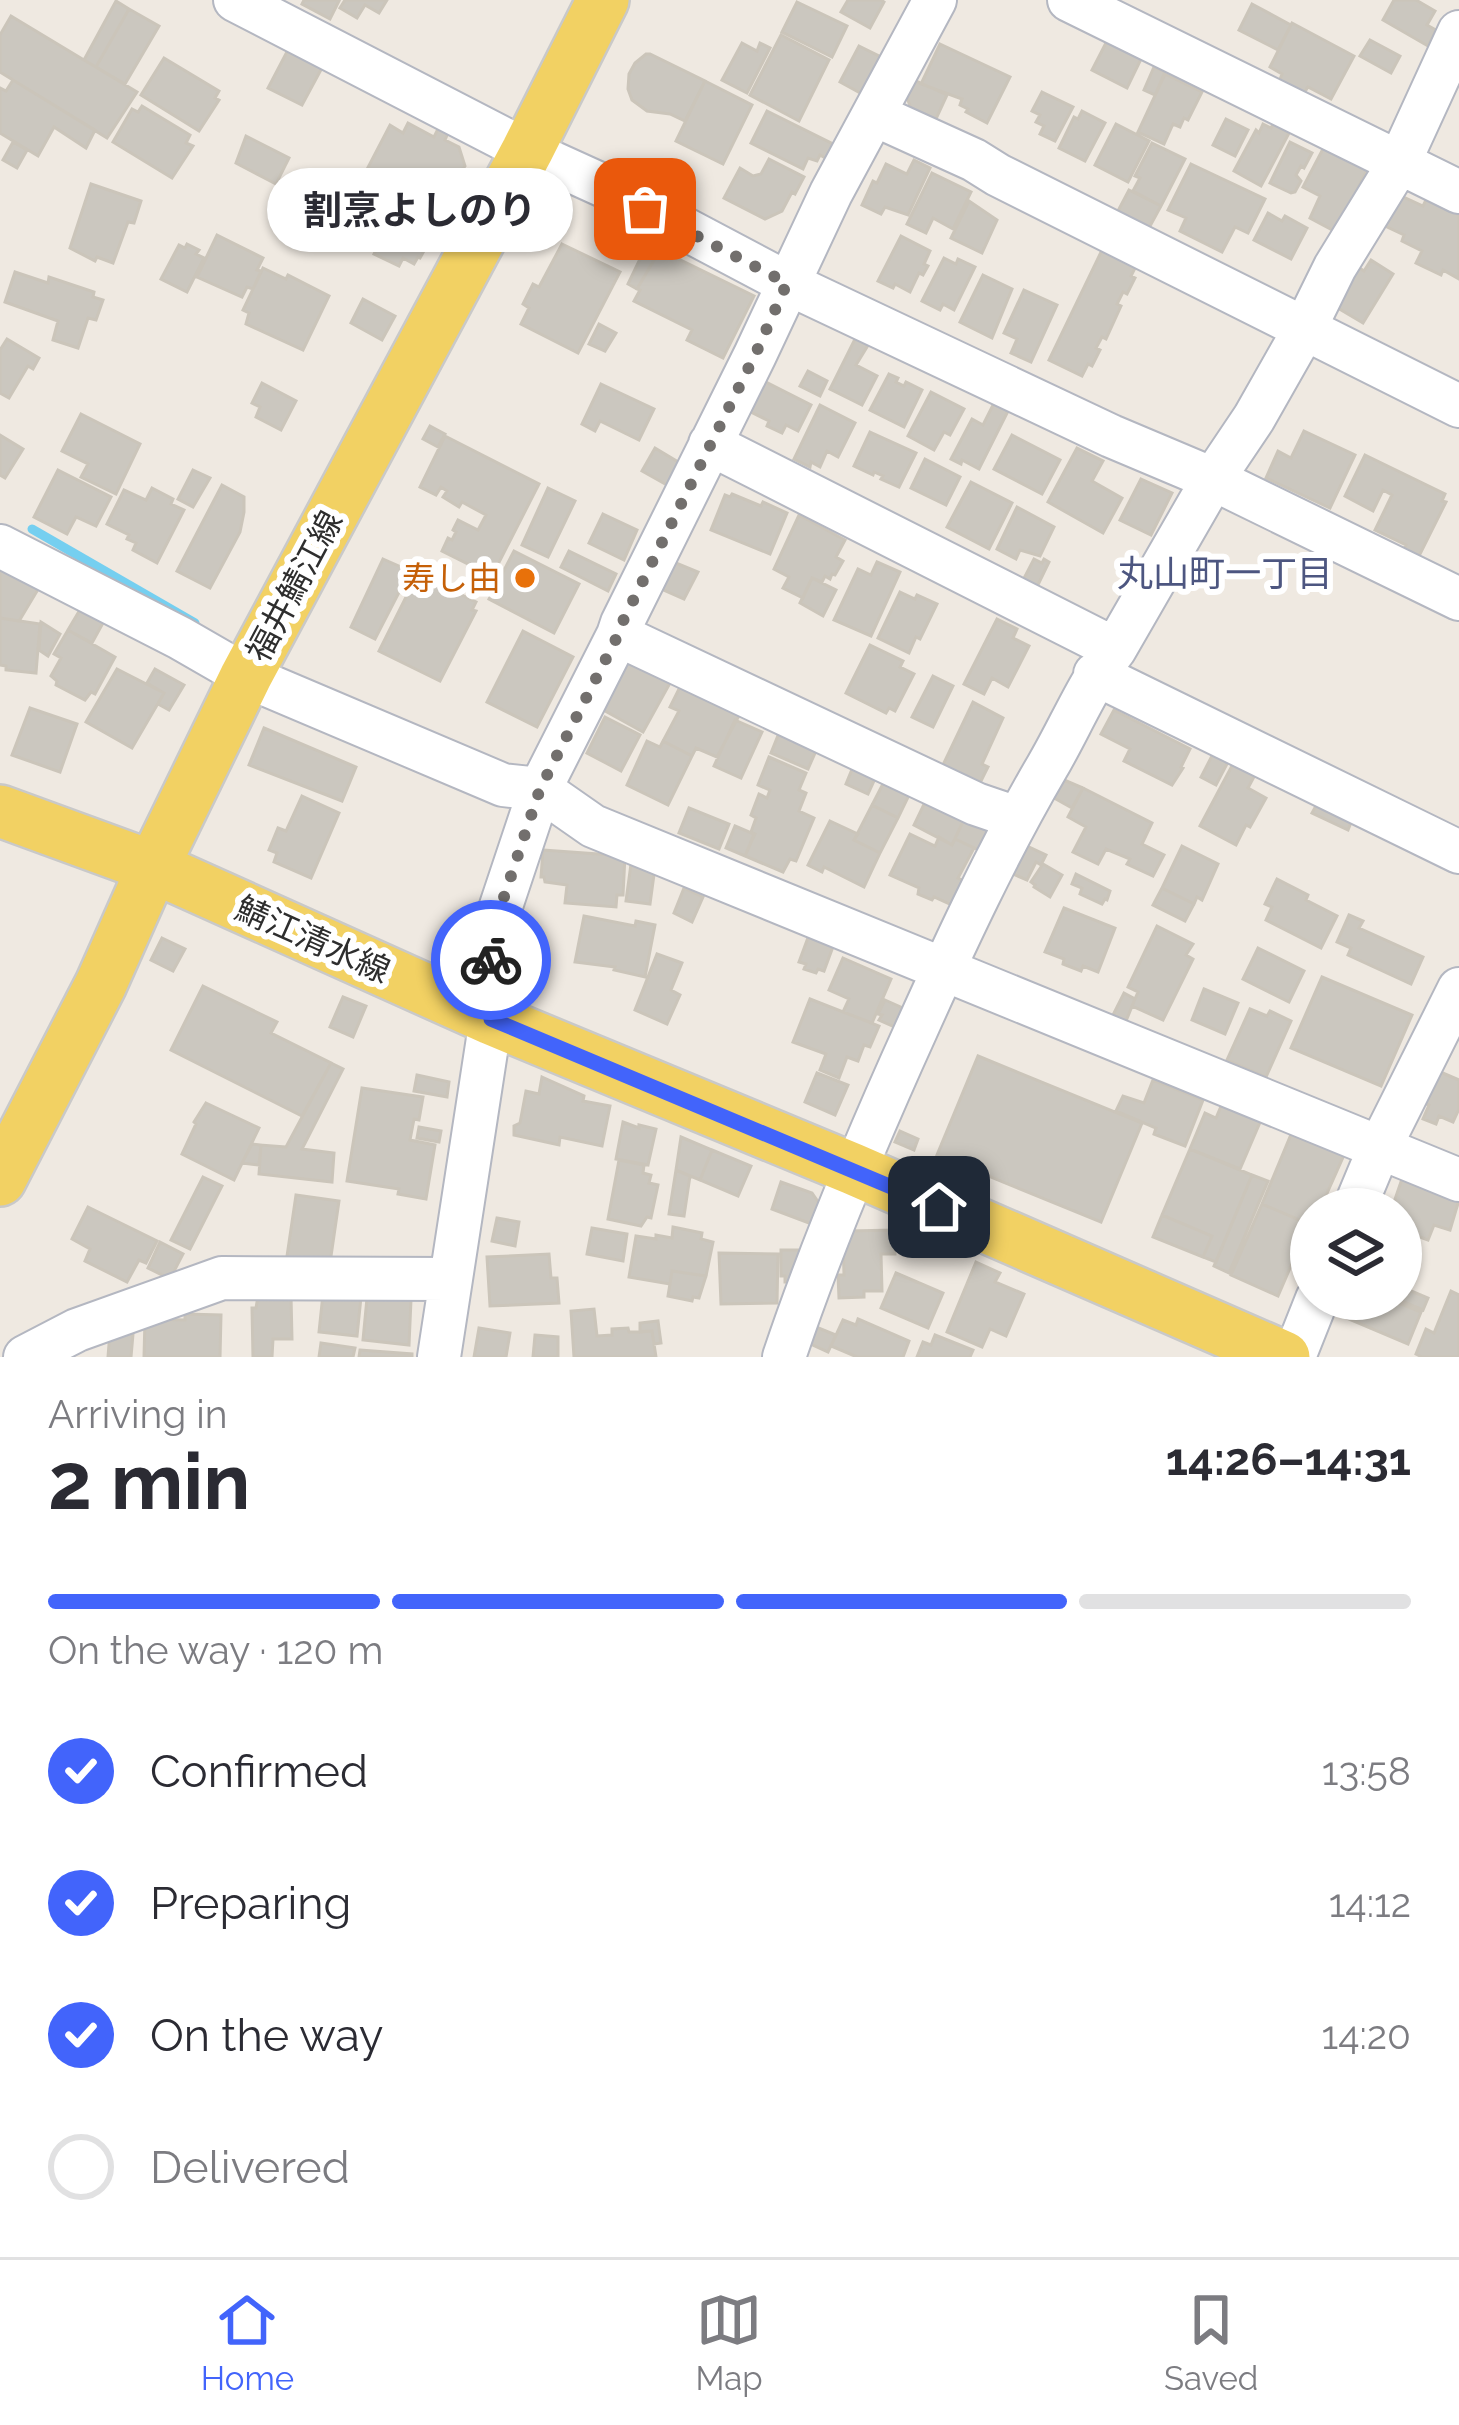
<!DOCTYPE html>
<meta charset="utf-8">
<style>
:root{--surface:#fff;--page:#f2f2f3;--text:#2b2b33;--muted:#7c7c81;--line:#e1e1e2;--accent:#4264fb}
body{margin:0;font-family:Raleway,"Noto Sans JP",sans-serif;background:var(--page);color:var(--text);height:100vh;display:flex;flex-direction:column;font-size:45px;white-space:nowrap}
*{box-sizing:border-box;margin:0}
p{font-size:39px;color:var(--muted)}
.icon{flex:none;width:66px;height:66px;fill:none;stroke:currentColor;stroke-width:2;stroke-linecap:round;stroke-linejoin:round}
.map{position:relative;height:1357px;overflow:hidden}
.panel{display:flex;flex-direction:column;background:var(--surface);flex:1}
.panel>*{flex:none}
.buttons{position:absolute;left:1290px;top:1188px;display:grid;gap:24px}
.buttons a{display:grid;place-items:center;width:132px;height:132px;border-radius:50%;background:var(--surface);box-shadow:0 3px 9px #0004;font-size:60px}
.pin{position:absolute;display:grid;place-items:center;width:102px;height:102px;color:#fff;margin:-51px;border-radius:24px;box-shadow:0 6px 18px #0006}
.courier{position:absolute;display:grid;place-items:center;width:120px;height:120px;margin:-60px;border:9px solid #4264fb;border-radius:50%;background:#fff;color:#222;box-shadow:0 3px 15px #0007}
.bubble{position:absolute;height:84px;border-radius:42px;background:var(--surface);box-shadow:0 3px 9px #0004;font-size:39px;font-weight:700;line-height:84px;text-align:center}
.head em{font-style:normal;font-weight:700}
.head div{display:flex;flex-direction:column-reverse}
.head{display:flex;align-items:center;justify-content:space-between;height:204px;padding:0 48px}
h1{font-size:78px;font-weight:700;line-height:90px}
.bar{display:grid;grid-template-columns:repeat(4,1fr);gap:18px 12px;align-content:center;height:144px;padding:0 48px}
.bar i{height:15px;border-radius:9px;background:var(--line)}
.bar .current{background:var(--accent)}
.bar p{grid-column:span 4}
ol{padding:0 48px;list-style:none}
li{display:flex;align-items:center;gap:36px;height:132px}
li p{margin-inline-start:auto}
li .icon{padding:12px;border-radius:50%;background:var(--accent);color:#fff;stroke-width:4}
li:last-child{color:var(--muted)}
li i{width:66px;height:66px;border:6px solid var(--line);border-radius:50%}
.menu{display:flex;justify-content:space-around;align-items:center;height:168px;border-top:3px solid var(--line);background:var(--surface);font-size:33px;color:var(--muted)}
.menu a{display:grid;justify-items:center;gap:6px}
.menu .current{color:var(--accent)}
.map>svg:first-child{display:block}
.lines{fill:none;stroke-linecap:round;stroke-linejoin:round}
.stream{stroke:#75cff0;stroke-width:9}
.building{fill:#cbc7bf;stroke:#cbc5ba;stroke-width:3}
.minor-casing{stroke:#b4b7c1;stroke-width:46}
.major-casing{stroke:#c9c9c9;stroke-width:56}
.minor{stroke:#fff;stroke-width:42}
.major{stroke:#f2d163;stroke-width:51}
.done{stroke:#726f6d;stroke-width:12;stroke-dasharray:0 21.6}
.route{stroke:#4264fb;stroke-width:15}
.food-dot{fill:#e8710a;stroke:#fff;stroke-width:4.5}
.labels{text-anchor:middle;stroke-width:12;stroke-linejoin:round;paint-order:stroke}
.food-label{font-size:33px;fill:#c56008;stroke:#fff;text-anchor:end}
.street-label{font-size:33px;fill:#2e2e2e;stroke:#fff}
.neighbourhood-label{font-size:36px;fill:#4d5680;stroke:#fff}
</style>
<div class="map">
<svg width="1459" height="1357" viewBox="0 0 1459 1357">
<rect width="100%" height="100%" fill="#efe9e1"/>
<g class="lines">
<!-- stream -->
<path class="stream" d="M32,529L195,623"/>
</g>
<!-- building -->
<path class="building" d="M304,0H337L339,1L330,19L302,4Z
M345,0H387L379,13L365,5L357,18L340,8Z
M848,0H881L884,2L870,28L841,12Z
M1394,0H1416L1435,11L1427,25L1436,30L1428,46L1383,20Z
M116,1L129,9L96,67L84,60Z
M797,2L847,26L832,57L782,32Z
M1252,4L1291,25L1278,50L1239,30Z
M129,9L159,26L125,84L96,67Z
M11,16L137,92L107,138L0,72V35Z
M1292,23L1354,56L1331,99L1308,87L1302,96L1278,85L1282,74L1270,67Z
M781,35L829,60L799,121L750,95Z
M1110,35L1144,53L1127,88L1092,70Z
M1370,40L1400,56L1391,73L1360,56Z
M742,43L757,51L760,43L770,48L747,93L722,80Z
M940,44L1010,77L987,123L966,112L968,109L960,105L962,99L921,84Z
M290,46L324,64L302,105L268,88Z
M859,46L881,57L862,94L840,82Z
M646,54H650L705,81L685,121L670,114L647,111L632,100L628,89L629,74L635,63Z
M164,58L219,91L215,98L219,100L199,131L141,95Z
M1154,67L1165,72L1155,95L1144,90Z
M1165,74L1202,92L1188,120L1184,118L1180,127L1173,124L1164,144L1138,132Z
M13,80L95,130L86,148L54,127L38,156L0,133V88L6,91Z
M914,80L947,95L935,121L912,111L906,95Z
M705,81L752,105L723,164L676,141Z
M1042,92L1073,107L1055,141L1040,134L1044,126L1036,122L1040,115L1032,111Z
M142,106L190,135L186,143L193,146L172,178L113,142L132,109L138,112Z
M767,111L835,145L827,159L820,155L817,161L808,158L803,169L751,143Z
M1082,111L1105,123L1085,161L1059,148L1074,117L1078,119Z
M1226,119L1248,130L1235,156L1213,145Z
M408,123L434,137L439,127L448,133L445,140L459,147L465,166L449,189L458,194L443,222L431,216L434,211L364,175L390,125L403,133Z
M1116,124L1149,141L1128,182L1095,165Z
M1263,124L1271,128L1273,124L1289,133L1261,186L1234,171L1256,130L1259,133Z
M246,136L289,158L276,184L236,163Z
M13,142L27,150L17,168L3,160Z
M1290,142L1312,153L1304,168L1301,166L1296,175L1301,181L1295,192L1291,193L1270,183Z
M1152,143L1185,159L1161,206L1133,191L1140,178L1135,176Z
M1324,147L1368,168L1336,232L1310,218L1320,196L1303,187Z
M769,159L804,177L795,194L792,192L782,211L765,219L724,198L740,168L753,176L761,174Z
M914,160L930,168L908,215L885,207L881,214L862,205L873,181L877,183L886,164L907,174Z
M1191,164L1265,199L1248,233L1235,227L1222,252L1180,231L1186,218L1168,210Z
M932,173L971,192L953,229L933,218L926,233L907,224Z
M91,184L141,201L134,223L128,222L113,263L97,257L95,261L70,248Z
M1129,190L1161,206L1149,228L1118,211Z
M1397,194L1423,206L1427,198L1459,215V279L1443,270L1441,275L1416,263L1422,251L1402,241L1404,235L1381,224Z
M362,197L381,207L385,199L422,218L420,222L435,231L420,258L418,257L414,264L403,258L399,266L374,254L377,248L345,230Z
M969,201L997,220L982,253L951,238Z
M1268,213L1282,221L1285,216L1307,228L1291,259L1254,240Z
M652,234L665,241L637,289L628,284Z
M217,235L263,258L257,270L261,271L253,289L247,287L242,297L197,277Z
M901,236L930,251L924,264L928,266L923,275L919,273L910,292L895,284L893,288L878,281Z
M187,244L199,250L196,254L204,258L187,292L161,279L179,245L185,248Z
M562,244L620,272L578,353L521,324L529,308L523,304L533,284L539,287Z
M1103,248L1137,264L1131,276L1135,278L1127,294L1123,292L1117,304L1121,306L1106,339L1102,337L1096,348L1100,350L1092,366L1088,364L1082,376L1049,360Z
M660,250L754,296L723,358L687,340L692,330L634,301L640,290L637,289Z
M944,258L956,264L958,259L975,267L954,310L943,304L940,310L922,301Z
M1371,260L1393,274L1363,323L1331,304L1355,265L1364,271Z
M263,268L286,279L288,275L329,296L303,350L246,324L249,313L243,310Z
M15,272L48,283L49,277L94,292L93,297L103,300L96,320L88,318L78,348L53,340L58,321L5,302Z
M983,275L1012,289L992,338L960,322Z
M1024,290L1057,305L1031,362L1011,353L1017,339L1004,333Z
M363,299L395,316L382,340L351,323Z
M599,324L616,333L605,351L589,344Z
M857,335L870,342L856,365L877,376L862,405L830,389Z
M7,339L39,358L33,369L28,366L9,398L0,393V350Z
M808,371L827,381L820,396L800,386Z
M889,374L898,378L896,382L904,386L906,382L922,390L904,427L870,410Z
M762,380L811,405L798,431L786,425L782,433L767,426L769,421L747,410Z
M262,383L296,401L281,430L256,417L260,407L252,403Z
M601,384L654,409L639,440L600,421L595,431L582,424Z
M931,392L964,409L950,435L944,432L934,450L908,436Z
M994,403L1008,411L979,469L962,460L961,464L951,459L972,419L983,425Z
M820,405L855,423L838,457L827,451L820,467L811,462L810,467L794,459Z
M81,414L140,444L116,494L81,477L88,464L62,451Z
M430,426L445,434L438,447L423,439Z
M1304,431L1355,455L1330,508L1266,478L1278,451L1291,458Z
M870,432L916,453L899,487L881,479L883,476L874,472L873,475L854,466Z
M0,435L23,449L5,478L0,475Z
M1012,435L1060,460L1042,494L994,469Z
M445,436L539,484L492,576L442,551L448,538L452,540L456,532L453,530L458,520L478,530L486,515L462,502L459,507L443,497L447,491L441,487L436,495L420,487Z
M655,448L680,463L667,485L642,471Z
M1077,448L1103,461L1092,481L1122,498L1103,533L1048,502Z
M1365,455L1445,494L1442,501L1446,502L1418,558L1403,551L1406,545L1375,530L1392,495L1383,490L1373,511L1345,496Z
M925,459L960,477L946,505L911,488Z
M58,470L111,497L96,526L76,517L67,534L34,517Z
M193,470L210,478L193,507L178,499Z
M1141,479L1172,493L1151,535L1120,520Z
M971,482L1012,503L989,549L947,527Z
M222,485L244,497V512L240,532L210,588L177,571Z
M152,488L173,499L171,504L184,510L157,563L133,550L136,543L127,539L129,535L107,524L124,490L146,500Z
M548,488L575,501L548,557L522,545Z
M732,494L761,506L763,502L787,513L770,554L711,530L725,495L730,497Z
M1017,507L1054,527L1040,556L1020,550L1016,559L997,549Z
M603,514L637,530L624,560L589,543Z
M799,515L845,540L836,557L843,561L835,575L832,574L830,579L825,576L822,582L812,578L803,598L783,588L789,577L774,569Z
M514,551L579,584L554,633L489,599Z
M569,551L616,574L608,591L561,567Z
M383,559L410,571L375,639L351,627Z
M1034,559L1042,563L1044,559L1049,562L1035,591L1021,584Z
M671,561L698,572L684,599L659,588Z
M0,562L40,586L19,621L0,618Z
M877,562L900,572L871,636L834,620L858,569L871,575Z
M812,578L836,590L823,616L800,603Z
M435,582L476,602L472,610L476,611L440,681L379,651L411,587L429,596Z
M900,592L915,599L917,595L937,604L920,639L916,637L909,653L878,638Z
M81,608L104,621L92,643L68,630Z
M0,618L40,624L36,673L6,670V666L0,665Z
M997,619L1017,629L1013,638L1029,646L1008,687L992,678L984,694L964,684Z
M41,622L60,634L48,656L39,650Z
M68,630L115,657L95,694L91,692L85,700L56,685L57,681L51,676L61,658L54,654Z
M523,631L573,657L537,727L487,702Z
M870,645L903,661L900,667L914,674L895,711L889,708L886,713L846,693Z
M621,659L675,674L643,732L596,706Z
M117,669L164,693L132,748L86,722Z
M155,669L184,685L169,710L158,704L164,693L147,683Z
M933,676L953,686L933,727L912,717Z
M682,683L741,712L717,757L696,748L692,756L663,741L679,711L670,707Z
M973,702L1003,718L982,764L988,767L979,785L942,767Z
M30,708L77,724L60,772L12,755Z
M1114,710L1190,749L1181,767L1183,768L1172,785L1124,761L1130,749L1101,734Z
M605,717L640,735L621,771L587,753Z
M735,720L762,732L741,778L714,766Z
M264,728L356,767L342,801L249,765Z
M781,728L819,744L808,769L771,753Z
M647,741L660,747L663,741L692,756L668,805L627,785Z
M1214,752L1229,760L1216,785L1201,777Z
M769,757L806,773L799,790L806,793L799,811L814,818L796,861L790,859L783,872L745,856L755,834L751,832L756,818L751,815L759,794L767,798L770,790L758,785Z
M855,762L878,772L868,794L846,784Z
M1234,762L1256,773L1248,788L1266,798L1250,827L1246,825L1236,845L1200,826Z
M887,776L912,789L898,818L872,805Z
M1064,780L1083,788L1072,808L1054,798Z
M1083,788L1152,823L1142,844L1164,855L1153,876L1127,864L1130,859L1106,849L1098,864L1073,852L1086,827L1068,817Z
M302,796L339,813L311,878L274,862L277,853L269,850L278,828L286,831Z
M927,798L965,817L952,845L914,825Z
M1317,804L1352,820L1348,830L1312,813Z
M872,805L898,818L880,853L854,840Z
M689,808L729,824L719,849L679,833Z
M965,817L989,829L979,850L955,839Z
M830,821L858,834L854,840L880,853L864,887L824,867L822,872L808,865Z
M735,826L754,834L745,856L726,848Z
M910,834L935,846L939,837L952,845L955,839L974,848L958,878L964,881L952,905L934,897L932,900L918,894L919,888L890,875Z
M1027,846L1046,855L1041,865L1036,862L1027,880L1013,874Z
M1182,846L1218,864L1202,900L1197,897L1194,904L1162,888Z
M543,850L625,856L623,895H617L616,907L565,903L567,885L545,882L544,877H541Z
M631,864L655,867L650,904L626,901Z
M1043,864L1062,875L1050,897L1034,887L1035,885L1031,882Z
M1076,874L1110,891L1107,900L1105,899L1102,904L1080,894L1082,888L1072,884Z
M1277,879L1308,895L1306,900L1337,916L1321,948L1266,920L1272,907L1265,904Z
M684,888L703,897L692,922L674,913Z
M1162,888L1194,904L1185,921L1153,905Z
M1064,908L1115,928L1098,972L1083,966L1081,971L1063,964L1064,959L1045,952Z
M1349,915L1363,921L1359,928L1423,957L1411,984L1348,955L1351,948L1337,942Z
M584,916L635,926L636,921L655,925L645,977L614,970L615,967L575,962Z
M1157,926L1193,944L1186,955L1193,959L1163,1020L1132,1006L1138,992L1128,987Z
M809,935L834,944L824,971L818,969L816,973L804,969L806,964L799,962Z
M162,938L185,949L173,971L151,960Z
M1258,948L1304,971L1289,1002L1243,979Z
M657,954L682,963L671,990L680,995L667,1024L635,1010Z
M843,958L891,979L872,1023L843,1012L849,999L829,990Z
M1322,977L1412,1015L1381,1086L1291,1048Z
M203,986L277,1022L271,1033L331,1063L302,1116L171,1050Z
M1204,989L1238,1003L1225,1034L1192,1020Z
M1124,993L1135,999L1126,1021L1113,1015Z
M343,997L366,1006L353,1037L330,1027Z
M810,999L879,1026L870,1047L864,1045L858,1061L847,1057L839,1078L820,1070L826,1054L793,1042Z
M885,1000L905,1009L897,1028L879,1020L882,1015L878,1014Z
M1250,1009L1267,1016L1270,1011L1291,1021L1266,1077L1227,1060Z
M978,1056L1142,1123L1101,1222L937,1155Z
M331,1063L343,1069L302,1149L334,1153L332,1182L259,1174L261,1145L286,1147Z
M1438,1071L1459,1080V1109L1453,1122L1439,1116L1436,1124L1423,1119L1429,1105L1421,1102Z
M817,1073L848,1085L835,1115L805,1102Z
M417,1075L449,1082L447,1097L414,1091Z
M542,1077L584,1096L583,1101L610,1106L602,1146L560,1137L559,1145L514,1135V1126L520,1123L526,1091L539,1094Z
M1153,1080L1203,1100L1185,1146L1154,1134L1156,1128L1116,1111L1123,1096L1144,1103Z
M362,1088L423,1097L419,1120L414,1119L410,1140L435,1145L426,1199L398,1194L399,1189L347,1181Z
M206,1103L259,1128L234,1180L182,1154L196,1124L194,1122Z
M1222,1104L1261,1120L1240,1169L1190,1149L1205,1113L1216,1118Z
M623,1122L639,1128V1125L656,1129L648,1165L616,1159Z
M419,1127L441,1131L439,1142L417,1138Z
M900,1131L918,1139L914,1150L895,1142Z
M1292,1132L1344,1155L1320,1209H1311V1225L1262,1204Z
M681,1137L712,1150L700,1180L676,1170Z
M252,1144L261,1145L259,1165L242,1163Z
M1190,1149L1252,1175L1216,1262L1203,1257L1212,1236L1162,1215Z
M712,1150L751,1166L738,1196L700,1180Z
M619,1160L644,1165L643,1173L651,1175L649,1183L658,1185L651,1218L647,1217L641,1226L608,1219Z
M676,1170L690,1176L684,1216L669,1214Z
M1252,1175L1268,1181L1229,1273L1214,1266Z
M203,1177L222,1186L190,1249L171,1240Z
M1402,1179L1459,1200L1450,1230L1434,1225L1428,1240L1401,1230V1209L1393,1205Z
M781,1182L812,1193L823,1209L817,1226L772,1209Z
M296,1195L339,1201L329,1270L286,1263Z
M1262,1204L1309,1224L1278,1296L1231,1275Z
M88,1207L157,1241L146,1263L139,1260L127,1282L85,1261L90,1249L72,1239Z
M1162,1215L1212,1236L1203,1257L1153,1237Z
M497,1218L519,1222L515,1246L492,1241Z
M673,1227L702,1233L701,1239L713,1242L706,1276L672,1271L670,1284L629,1277L636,1236L656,1239V1235L672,1238Z
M592,1228L627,1234L623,1261L587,1254Z
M894,1230L895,1254H881L882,1291H864V1297L839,1298L838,1275H844L843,1239L849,1231Z
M160,1242L183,1254L170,1279L148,1268Z
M781,1250H805L795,1282H785V1276H781Z
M719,1253L778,1254L777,1303L721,1304Z
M549,1254L551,1278H557L559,1303L490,1306L487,1257Z
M976,1262L1000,1273L995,1282L1024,1294L1006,1336L990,1329L982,1347L947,1332Z
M672,1271L706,1276L699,1298L693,1297L692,1301L668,1296Z
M896,1273L943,1293L928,1328L881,1308Z
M1404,1288L1428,1298L1423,1310L1399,1300Z
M1451,1291L1459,1295V1357H1422L1416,1354L1426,1329L1434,1333Z
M323,1294L361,1297L357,1336L319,1332Z
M258,1296H291L292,1339H273L272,1357H253L252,1308H256Z
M367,1298L411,1300L409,1345L363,1340Z
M1352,1299H1389L1421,1312L1408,1344L1344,1317Z
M594,1309L597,1336L612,1335V1329L628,1328L629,1332L652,1331L656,1357H574L571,1311Z
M185,1314L221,1315L220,1357H144L145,1319L185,1320Z
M858,1319L909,1341L903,1357H857L831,1346L843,1320L856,1325Z
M658,1321L661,1343L654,1344L652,1331L640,1332V1323Z
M811,1325L836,1335L828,1352L804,1341Z
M479,1328L510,1333L506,1357H474Z
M110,1332L133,1334L131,1357H108Z
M535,1335L558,1337V1357H533Z
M935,1335L973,1350L970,1357H917L923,1342L931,1345Z
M321,1343L355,1348L353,1357H319Z
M360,1350L412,1354V1357H359Z"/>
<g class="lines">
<!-- minor casing -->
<g class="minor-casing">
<path id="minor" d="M235,0L527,151L604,186L787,283L1111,436L1213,479L1459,599
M1069,0L1459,192
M875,115L974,160L998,175L1459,406
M710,444L1115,649
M0,546L180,638L246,676L503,785L540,789L593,826L1459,1180
M618,635L976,804L1017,818
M1095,674L1459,852
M1354,1209L1379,1149L1459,989
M25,1357L77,1330L222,1278L449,1279
M439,1357L491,1019L488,981L496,921L540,789L618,635L622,623L755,355L831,193L935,0
M784,1357C822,1244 868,1136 917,1028C957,939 998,851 1047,767C1070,728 1087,685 1115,649L1213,479L1254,418L1304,330L1335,267L1399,163L1459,32
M1294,1357L1317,1299"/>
</g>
<!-- major casing -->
<g class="major-casing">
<path id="major" d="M0,811L153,867L491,1019L853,1169L1284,1357
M0,1180L101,984L153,867L246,676L527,151L603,0"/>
</g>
<!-- minor -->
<use href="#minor" class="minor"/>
<!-- major -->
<use href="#major" class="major"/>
</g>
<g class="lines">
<!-- done -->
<path class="done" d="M491,960L496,921L540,789L618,635L622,623L755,355L787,283L645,209"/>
<!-- route -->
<path class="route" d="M491,960L488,982L491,1019L939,1207"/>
</g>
<!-- markers -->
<circle class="food-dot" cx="525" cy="578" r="12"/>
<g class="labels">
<!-- food labels -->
<g class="food-label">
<text x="501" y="590">寿し由</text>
</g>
<!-- street labels -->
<g class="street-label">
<text transform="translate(294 586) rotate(-62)" y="12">福井鯖江線</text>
<text transform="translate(313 939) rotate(24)" y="12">鯖江清水線</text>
</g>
<!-- neighbourhood labels -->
<g class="neighbourhood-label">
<text x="1225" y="586">丸山町一丁目</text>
</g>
</g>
</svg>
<div class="buttons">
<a><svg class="icon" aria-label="layers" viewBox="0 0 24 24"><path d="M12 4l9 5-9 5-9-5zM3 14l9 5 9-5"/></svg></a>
</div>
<div class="pin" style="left:645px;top:209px;background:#ea580c"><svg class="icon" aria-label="bag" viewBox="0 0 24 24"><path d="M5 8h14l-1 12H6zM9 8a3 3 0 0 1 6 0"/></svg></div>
<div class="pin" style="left:939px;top:1207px;background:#1f2937"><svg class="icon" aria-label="home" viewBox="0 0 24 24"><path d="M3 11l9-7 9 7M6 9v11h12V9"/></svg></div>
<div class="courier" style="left:491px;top:960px"><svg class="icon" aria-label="bike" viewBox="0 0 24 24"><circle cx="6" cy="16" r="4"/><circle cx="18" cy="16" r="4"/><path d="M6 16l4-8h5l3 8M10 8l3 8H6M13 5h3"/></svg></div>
<div class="bubble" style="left:267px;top:168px;width:306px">割烹よしのり</div>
</div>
<section class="panel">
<div class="head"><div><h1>2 min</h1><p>Arriving in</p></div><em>14:26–14:31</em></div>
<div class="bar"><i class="current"></i><i class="current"></i><i class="current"></i><i></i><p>On the way · 120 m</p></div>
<ol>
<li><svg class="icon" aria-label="check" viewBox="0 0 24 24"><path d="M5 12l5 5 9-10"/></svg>Confirmed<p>13:58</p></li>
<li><svg class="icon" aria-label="check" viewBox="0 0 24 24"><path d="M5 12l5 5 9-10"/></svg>Preparing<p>14:12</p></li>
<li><svg class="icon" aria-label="check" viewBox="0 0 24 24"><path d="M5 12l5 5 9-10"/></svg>On the way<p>14:20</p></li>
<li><i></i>Delivered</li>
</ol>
</section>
<nav class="menu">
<a class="current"><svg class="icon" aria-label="home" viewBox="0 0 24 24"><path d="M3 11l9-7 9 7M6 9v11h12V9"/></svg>Home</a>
<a><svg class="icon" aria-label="map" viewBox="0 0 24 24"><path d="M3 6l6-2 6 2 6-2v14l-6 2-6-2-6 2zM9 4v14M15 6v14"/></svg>Map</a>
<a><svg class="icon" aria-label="saved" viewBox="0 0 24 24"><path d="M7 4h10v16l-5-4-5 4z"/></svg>Saved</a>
</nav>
